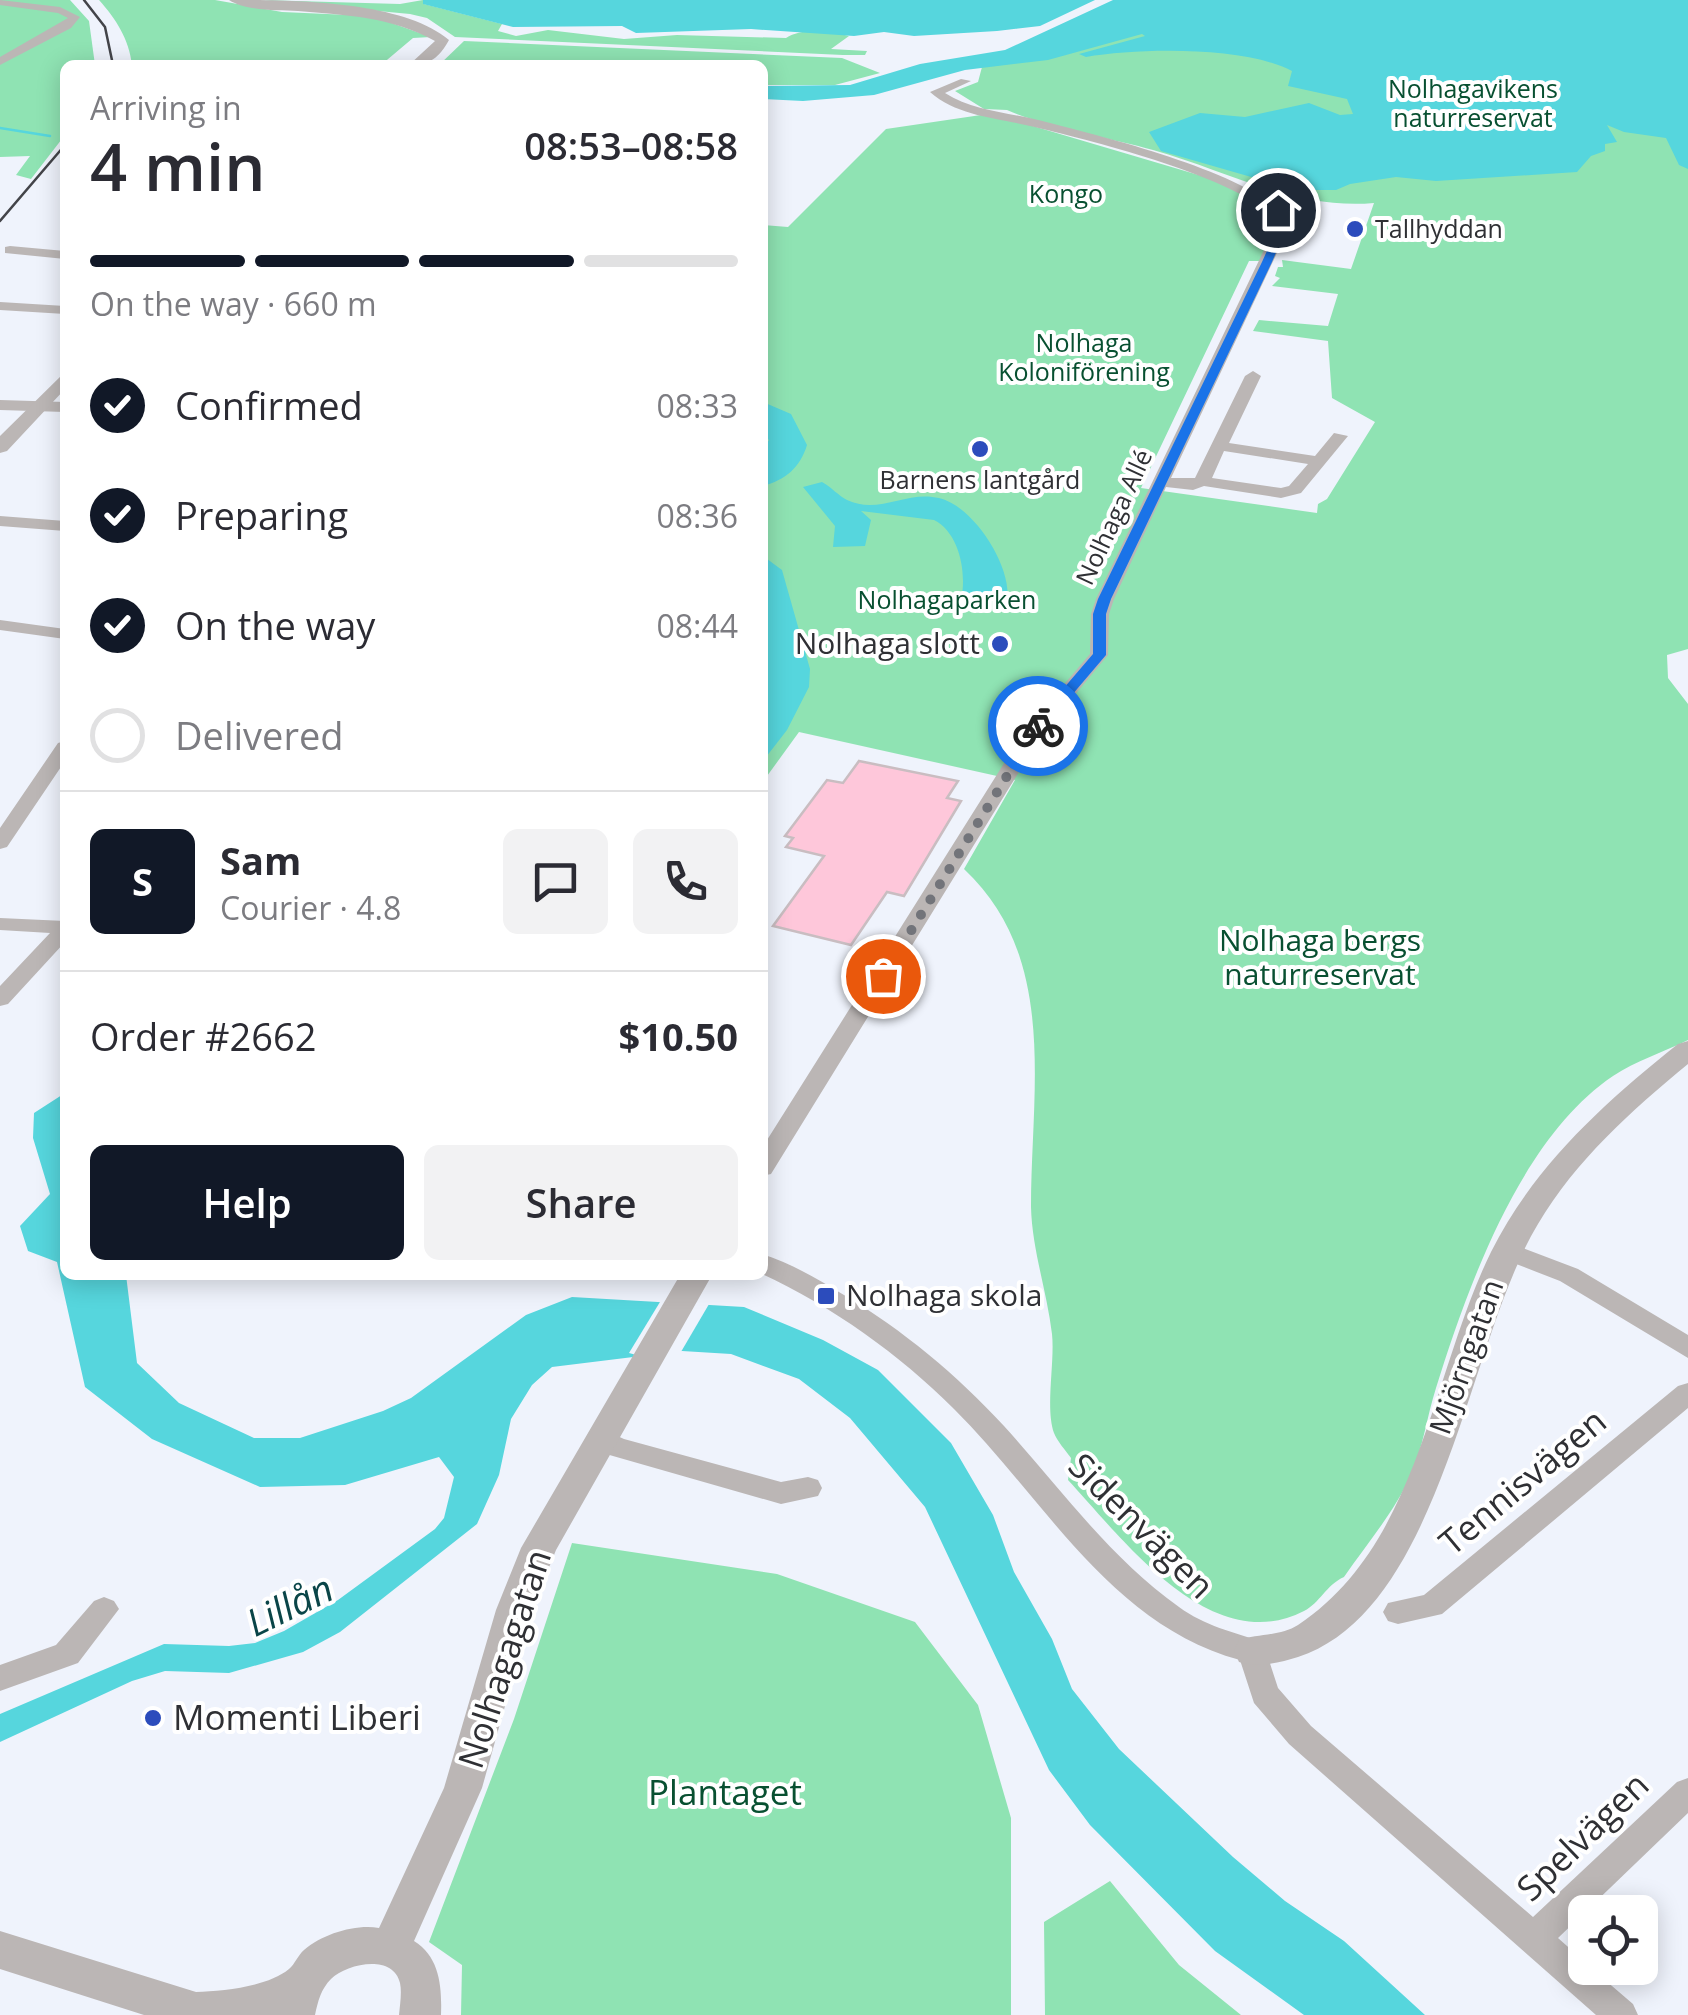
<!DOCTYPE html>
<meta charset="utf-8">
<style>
:root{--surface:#fff;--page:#f2f2f3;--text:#2b2b33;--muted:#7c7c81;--line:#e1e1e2;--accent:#111827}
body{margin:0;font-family:"Open Sans",sans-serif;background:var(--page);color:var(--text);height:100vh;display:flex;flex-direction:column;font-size:38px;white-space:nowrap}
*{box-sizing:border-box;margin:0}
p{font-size:32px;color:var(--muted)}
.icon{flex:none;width:55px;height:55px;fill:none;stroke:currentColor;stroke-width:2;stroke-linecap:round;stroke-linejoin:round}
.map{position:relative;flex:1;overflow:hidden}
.panel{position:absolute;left:60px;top:60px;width:708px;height:1220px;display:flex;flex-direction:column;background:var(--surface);border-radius:15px;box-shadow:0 5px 25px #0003}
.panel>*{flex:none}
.controls{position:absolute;left:1568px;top:1895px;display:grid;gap:20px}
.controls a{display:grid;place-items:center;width:90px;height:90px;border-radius:15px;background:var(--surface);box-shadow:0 5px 25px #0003;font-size:50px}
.pin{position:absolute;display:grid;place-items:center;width:85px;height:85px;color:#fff;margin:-42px;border:5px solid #fff;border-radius:50%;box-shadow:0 2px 10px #0007}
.courier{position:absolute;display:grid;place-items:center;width:100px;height:100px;margin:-50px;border:8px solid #1a73e8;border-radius:50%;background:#fff;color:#222;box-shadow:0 2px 12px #0007}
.overview em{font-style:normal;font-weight:600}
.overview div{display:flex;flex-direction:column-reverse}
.overview{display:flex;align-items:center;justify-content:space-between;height:170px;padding:0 30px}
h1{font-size:65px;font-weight:600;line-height:75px}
.bar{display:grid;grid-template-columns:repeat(4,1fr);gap:15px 10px;align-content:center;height:120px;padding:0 30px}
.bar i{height:12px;border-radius:8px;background:var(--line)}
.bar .selected{background:var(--accent)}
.bar p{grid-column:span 4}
.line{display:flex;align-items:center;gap:25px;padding:0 30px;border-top:2px solid var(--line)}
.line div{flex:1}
.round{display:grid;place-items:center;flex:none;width:105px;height:105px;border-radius:15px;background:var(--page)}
ol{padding:0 30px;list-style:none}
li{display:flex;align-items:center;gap:30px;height:110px}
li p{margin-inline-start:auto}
li .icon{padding:10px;border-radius:50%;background:var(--accent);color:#fff;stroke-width:4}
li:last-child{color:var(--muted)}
li i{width:55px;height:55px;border:5px solid var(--line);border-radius:50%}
.cta{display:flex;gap:20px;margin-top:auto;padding:20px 30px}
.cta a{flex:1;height:115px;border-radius:15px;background:var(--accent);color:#fff;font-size:40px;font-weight:600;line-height:115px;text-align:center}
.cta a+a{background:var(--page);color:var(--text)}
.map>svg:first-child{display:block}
.green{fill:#8fe3b3}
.water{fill:#56d6dd}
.pier{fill:#eff3fc}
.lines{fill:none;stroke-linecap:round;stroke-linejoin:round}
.stream{stroke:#56d6dd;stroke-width:2.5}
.building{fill:#fec7da;stroke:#c9bdc1;stroke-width:2.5}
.minor{fill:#bbb6b5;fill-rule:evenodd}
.tertiary{fill:#bbb6b5;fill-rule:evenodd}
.rail{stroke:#434449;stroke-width:2.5}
.route{fill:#1a73e8}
.done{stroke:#72747a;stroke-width:10;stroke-dasharray:0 18}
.poi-dot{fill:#2c4cbc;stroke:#fff;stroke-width:4}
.labels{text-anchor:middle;stroke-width:8;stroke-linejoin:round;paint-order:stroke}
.far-park-label{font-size:25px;fill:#085031;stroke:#fff}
.far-poi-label{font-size:25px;fill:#2f3034;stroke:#fff;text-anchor:start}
.far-street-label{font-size:25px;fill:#2f3034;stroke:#fff}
.poi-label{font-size:30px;fill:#2f3034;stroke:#fff;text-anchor:end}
.park-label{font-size:30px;fill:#085031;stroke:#fff}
.street-label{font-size:30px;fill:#2f3034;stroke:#fff}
.near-street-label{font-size:35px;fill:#2f3034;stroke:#fff}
.near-poi-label{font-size:35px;fill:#2f3034;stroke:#fff;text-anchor:start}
.near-park-label{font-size:35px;fill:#085031;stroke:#fff}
.near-water-label{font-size:38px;font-style:italic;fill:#0a4548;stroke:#fff}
</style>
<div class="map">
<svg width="1688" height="2015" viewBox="0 0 1688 2015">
<rect width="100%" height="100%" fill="#eff3fc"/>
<!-- green -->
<path class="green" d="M0,0H70L89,21L95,65H65V135L31,179L16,175L30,156L0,157Z
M99,0H215L282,12L372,16L431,37L413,38L381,65H132C129,39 116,19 99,0Z
M261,0L400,4L423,0L424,4L502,24L498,31L516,36L548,30L624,39L677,35L786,38C803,27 829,32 849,36L831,49L867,51L865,55H843L455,37L427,18L410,14Z
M1197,0H1590L1688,7V649L1667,655L1668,678L1688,704V1040C1664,1052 1635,1061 1613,1076C1520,1139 1468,1286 1436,1388C1427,1416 1423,1448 1411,1475C1395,1511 1366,1545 1344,1577C1326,1585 1320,1603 1304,1611C1211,1659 1123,1539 1068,1480L1071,1458C1066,1451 1057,1441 1054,1433C1045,1408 1055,1362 1052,1334C1047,1292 1032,1249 1031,1207C1031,1090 1059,958 964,869L1015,780L799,732L762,783L763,225L788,227L886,129L981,115L1013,120L1229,184L1275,204L1278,210L1262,261H1249L1141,488L1317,513L1318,504L1327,499L1375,422L1332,398L1328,341L1253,331L1259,320L1328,326L1338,294L1272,286L1280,278L1275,276L1278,267H1283L1282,260L1351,269L1374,203C1295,210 1228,171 1153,150C1110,138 1044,127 1007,110L984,109L955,91L978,82L982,67C1065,58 1123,36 1197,0Z
M464,41L842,58L880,73L835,85H763L762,65H439Z
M572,1543L777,1574L915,1622L978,1705L1011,1818V2015H461L462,1965L429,1942L514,1719Z
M1110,1881L1179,1965L1241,2015H1045L1044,1922Z"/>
<!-- water -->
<path class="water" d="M423,0H1095L1040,26L997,31L914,36L884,32L854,36L751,29L636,33L622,26L513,27L423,4Z
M1113,0H1688V169L1679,165L1666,138L1624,132L1607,125L1617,142L1605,144V151L1591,156L1577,172L1436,181L1396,177L1350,184L1336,190H1296L1161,151L1149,132L1200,113L1245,117L1309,103L1340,115L1353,114L1347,99L1288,86L1292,71C1245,46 1139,48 1086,57L1079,54L1145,36L1142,34L1048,60L965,70L874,95L803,101L763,99V86L850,85L920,64L1005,50Z
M763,402L791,414L807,445C800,468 785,480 763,486V449L769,440L763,434Z
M822,482C831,487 839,496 847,500C879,515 907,490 939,498C974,506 1013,568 1007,601L961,600C967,574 960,533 934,520L861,511L871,520L865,546L833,547L835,526L803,487Z
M763,556L782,570L810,669L809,687L787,730L763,761Z
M65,1093V1275H126L137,1363L179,1403L254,1438H300L383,1411L411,1398L526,1315L572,1297L744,1307L823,1340L878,1370L951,1443L993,1515L1014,1572L1052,1639L1072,1689L1119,1749L1233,1857L1285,1901L1344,1941L1425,2015H1304L1215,1951L1090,1825L1049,1770L925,1507L850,1418L799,1379L731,1354L682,1351L552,1367L532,1385L511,1419L499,1475L477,1524L340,1632L303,1652L229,1673L165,1671L132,1681L0,1742V1714L164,1644L229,1646L255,1643L284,1631L338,1600L435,1529L444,1518L454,1477L439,1457L345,1485L260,1487L152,1439L85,1387L57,1262L28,1251L20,1226L50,1194L33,1138L34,1113Z"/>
<!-- pier -->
<path class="pier" d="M663,1297L712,1299L678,1357L651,1359L629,1353Z"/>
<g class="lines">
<!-- stream -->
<path class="stream" d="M0,128L50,136"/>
</g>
<!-- building -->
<path class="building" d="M859,761L958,781L947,798L961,801L904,896L887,892L851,945L773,926L824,856L786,847L793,838L785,836L827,780L843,783Z"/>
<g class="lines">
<!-- minor -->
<path class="minor" d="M0,0L60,7L80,17L71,28L0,65V57L68,18L58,13L0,5Z
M961,79L971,81L945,93C971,110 1004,112 1034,119C1097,135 1252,172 1292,221L1171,478H1195L1245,376L1253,371L1261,376L1229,443L1315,456L1334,433L1348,436L1301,493L1281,498L1204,486L1193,490L1166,487L1114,599L1109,614L1108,655L1043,733L771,1174L762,1176V1148L1025,730L1090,654L1091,614L1096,599L1278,221C1239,177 1090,140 1030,126C997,118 957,116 930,92ZM1224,451L1308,464L1289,486L1281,488L1212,478Z
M10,246L65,251V259L5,253V247Z
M0,302L65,306V314L0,310Z
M0,400L65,402V412L0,410Z
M0,516L65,521V531L0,526Z
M0,620L65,629V639L0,630Z
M65,741V761L7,847L0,849V828L58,743Z
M0,918L65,921V942L8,1004L0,1006V986L50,933L0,930Z
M1507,1242L1578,1269L1688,1335V1358L1560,1281L1498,1257L1494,1251L1498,1245Z
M762,1254C791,1263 819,1280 844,1295C903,1330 957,1375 1004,1426C1060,1488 1110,1558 1179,1607C1205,1626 1233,1632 1263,1642L1278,1688L1311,1726L1533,1917L1677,1782L1688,1778V1813L1558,1938L1585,1962V1968H1591L1633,2004L1638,2015H1596L1289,1744L1254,1703L1240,1660C1110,1625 1044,1498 954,1409C899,1354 833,1307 762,1274Z
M1688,1383V1408L1442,1614L1398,1624L1388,1621L1383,1612L1388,1603L1424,1595L1678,1386Z
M600,1428L624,1439L781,1482L808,1477L818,1480L822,1488L818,1496L781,1504L606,1454L590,1445L586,1438L590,1431Z
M104,1597L114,1601L119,1609L78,1663L0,1691V1665L56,1645L94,1601Z"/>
<!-- tertiary -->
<path class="tertiary" d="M229,0C288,0 402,0 449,40C439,58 430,65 409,65L435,41C392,17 346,15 298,11C276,10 246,11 229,0Z
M65,372V389L7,451L0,453V436Z
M1688,1041V1064C1631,1111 1576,1160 1538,1224C1467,1341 1442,1610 1298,1657C1279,1663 1258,1668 1239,1662L1234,1651L1239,1640C1257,1634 1281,1636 1298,1625C1420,1544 1431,1374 1491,1252C1534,1166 1604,1103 1678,1044Z
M680,1275H712L556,1550L532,1610L482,1788L414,1941C440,1957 442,1987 441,2015H399C400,2005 402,1992 400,1983C393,1953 346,1964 331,1979C321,1989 318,2001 315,2015H144L0,1969V1931L196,1992C223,1991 267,1987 289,1969C295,1964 298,1955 304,1950C323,1934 355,1924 379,1928L444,1788L496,1610L521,1548Z"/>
<!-- rail -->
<path class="rail" d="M84,0L105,27L113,65
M0,221L65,145"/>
</g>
<!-- route -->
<path class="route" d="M1282,208L1289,222L1272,262L1111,599L1106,614V655L1043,729H1033V724L1093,654V614L1098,599L1262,262L1280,222L1274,210Z"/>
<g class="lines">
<!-- done -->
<path class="done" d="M883,976L1038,726"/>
</g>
<!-- markers -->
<g class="poi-dot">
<circle cx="1355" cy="229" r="10"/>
<circle cx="980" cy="449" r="10"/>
<circle cx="1000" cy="644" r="10"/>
<rect x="816" y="1286" width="20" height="20" rx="5"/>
<circle cx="153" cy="1718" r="10"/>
</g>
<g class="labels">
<!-- far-park labels -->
<g class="far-park-label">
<text x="1473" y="98">Nolhagavikens<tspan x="1473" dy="29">naturreservat</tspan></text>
<text x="1066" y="203">Kongo</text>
<text x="1084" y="352">Nolhaga<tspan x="1084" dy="29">Koloniförening</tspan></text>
<text x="947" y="609">Nolhagaparken</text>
</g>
<!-- far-poi labels -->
<g class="far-poi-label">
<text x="1375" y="238">Tallhyddan</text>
<text x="980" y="489" text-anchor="middle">Barnens lantgård</text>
</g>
<!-- far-street labels -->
<g class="far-street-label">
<text transform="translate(1114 517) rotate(-65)" y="9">Nolhaga Allé</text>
</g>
<!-- poi labels -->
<g class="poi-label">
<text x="980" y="654">Nolhaga slott</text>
<text x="846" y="1306" text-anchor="start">Nolhaga skola</text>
</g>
<!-- park labels -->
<g class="park-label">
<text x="1320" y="951">Nolhaga bergs<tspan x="1320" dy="34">naturreservat</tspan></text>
</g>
<!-- street labels -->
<g class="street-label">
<text transform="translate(1467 1357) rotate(-70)" y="10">Mjörngatan</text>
</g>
<!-- near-street labels -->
<g class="near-street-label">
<text transform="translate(1523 1482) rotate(-40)" y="12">Tennisvägen</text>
<text transform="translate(1141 1526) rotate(45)" y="12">Sidenvägen</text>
<text transform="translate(505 1659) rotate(-72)" y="12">Nolhagagatan</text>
<text transform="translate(1583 1837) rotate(-44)" y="12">Spelvägen</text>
</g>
<!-- near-poi labels -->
<g class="near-poi-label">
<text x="173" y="1730">Momenti Liberi</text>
</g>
<!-- near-park labels -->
<g class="near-park-label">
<text x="725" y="1805">Plantaget</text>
</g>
<!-- near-water labels -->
<g class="near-water-label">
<text transform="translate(290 1606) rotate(-26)" y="13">Lillån</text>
</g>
</g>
</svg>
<div class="controls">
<a><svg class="icon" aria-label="locate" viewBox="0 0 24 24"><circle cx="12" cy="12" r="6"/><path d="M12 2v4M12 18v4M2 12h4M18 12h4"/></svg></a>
</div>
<div class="pin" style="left:883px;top:976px;background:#ea580c"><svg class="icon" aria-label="bag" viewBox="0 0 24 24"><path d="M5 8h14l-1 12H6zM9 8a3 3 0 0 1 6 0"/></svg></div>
<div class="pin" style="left:1278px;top:210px;background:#1f2937"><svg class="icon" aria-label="home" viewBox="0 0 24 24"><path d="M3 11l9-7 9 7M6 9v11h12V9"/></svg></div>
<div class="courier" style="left:1038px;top:726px"><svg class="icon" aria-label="bike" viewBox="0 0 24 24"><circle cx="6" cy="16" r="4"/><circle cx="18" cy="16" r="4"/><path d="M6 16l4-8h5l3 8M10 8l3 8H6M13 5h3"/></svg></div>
<section class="panel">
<div class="overview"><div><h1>4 min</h1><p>Arriving in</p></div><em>08:53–08:58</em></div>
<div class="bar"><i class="selected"></i><i class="selected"></i><i class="selected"></i><i></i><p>On the way · 660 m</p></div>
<ol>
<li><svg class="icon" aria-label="check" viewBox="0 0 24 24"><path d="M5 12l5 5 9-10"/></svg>Confirmed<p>08:33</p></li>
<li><svg class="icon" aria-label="check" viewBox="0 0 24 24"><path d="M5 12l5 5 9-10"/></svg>Preparing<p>08:36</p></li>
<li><svg class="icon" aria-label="check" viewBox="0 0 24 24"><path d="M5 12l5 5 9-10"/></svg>On the way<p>08:44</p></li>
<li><i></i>Delivered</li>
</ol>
<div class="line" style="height:180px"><b class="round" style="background:var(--accent);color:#fff">S</b><div><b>Sam</b><p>Courier · 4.8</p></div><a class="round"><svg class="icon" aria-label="chat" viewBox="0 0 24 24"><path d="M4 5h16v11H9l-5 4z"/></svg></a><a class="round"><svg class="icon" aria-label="phone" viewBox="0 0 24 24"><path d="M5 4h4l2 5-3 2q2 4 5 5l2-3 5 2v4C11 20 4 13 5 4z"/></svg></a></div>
<div class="line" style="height:130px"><div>Order #2662</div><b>$10.50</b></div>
<div class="cta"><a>Help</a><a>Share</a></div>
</section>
</div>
